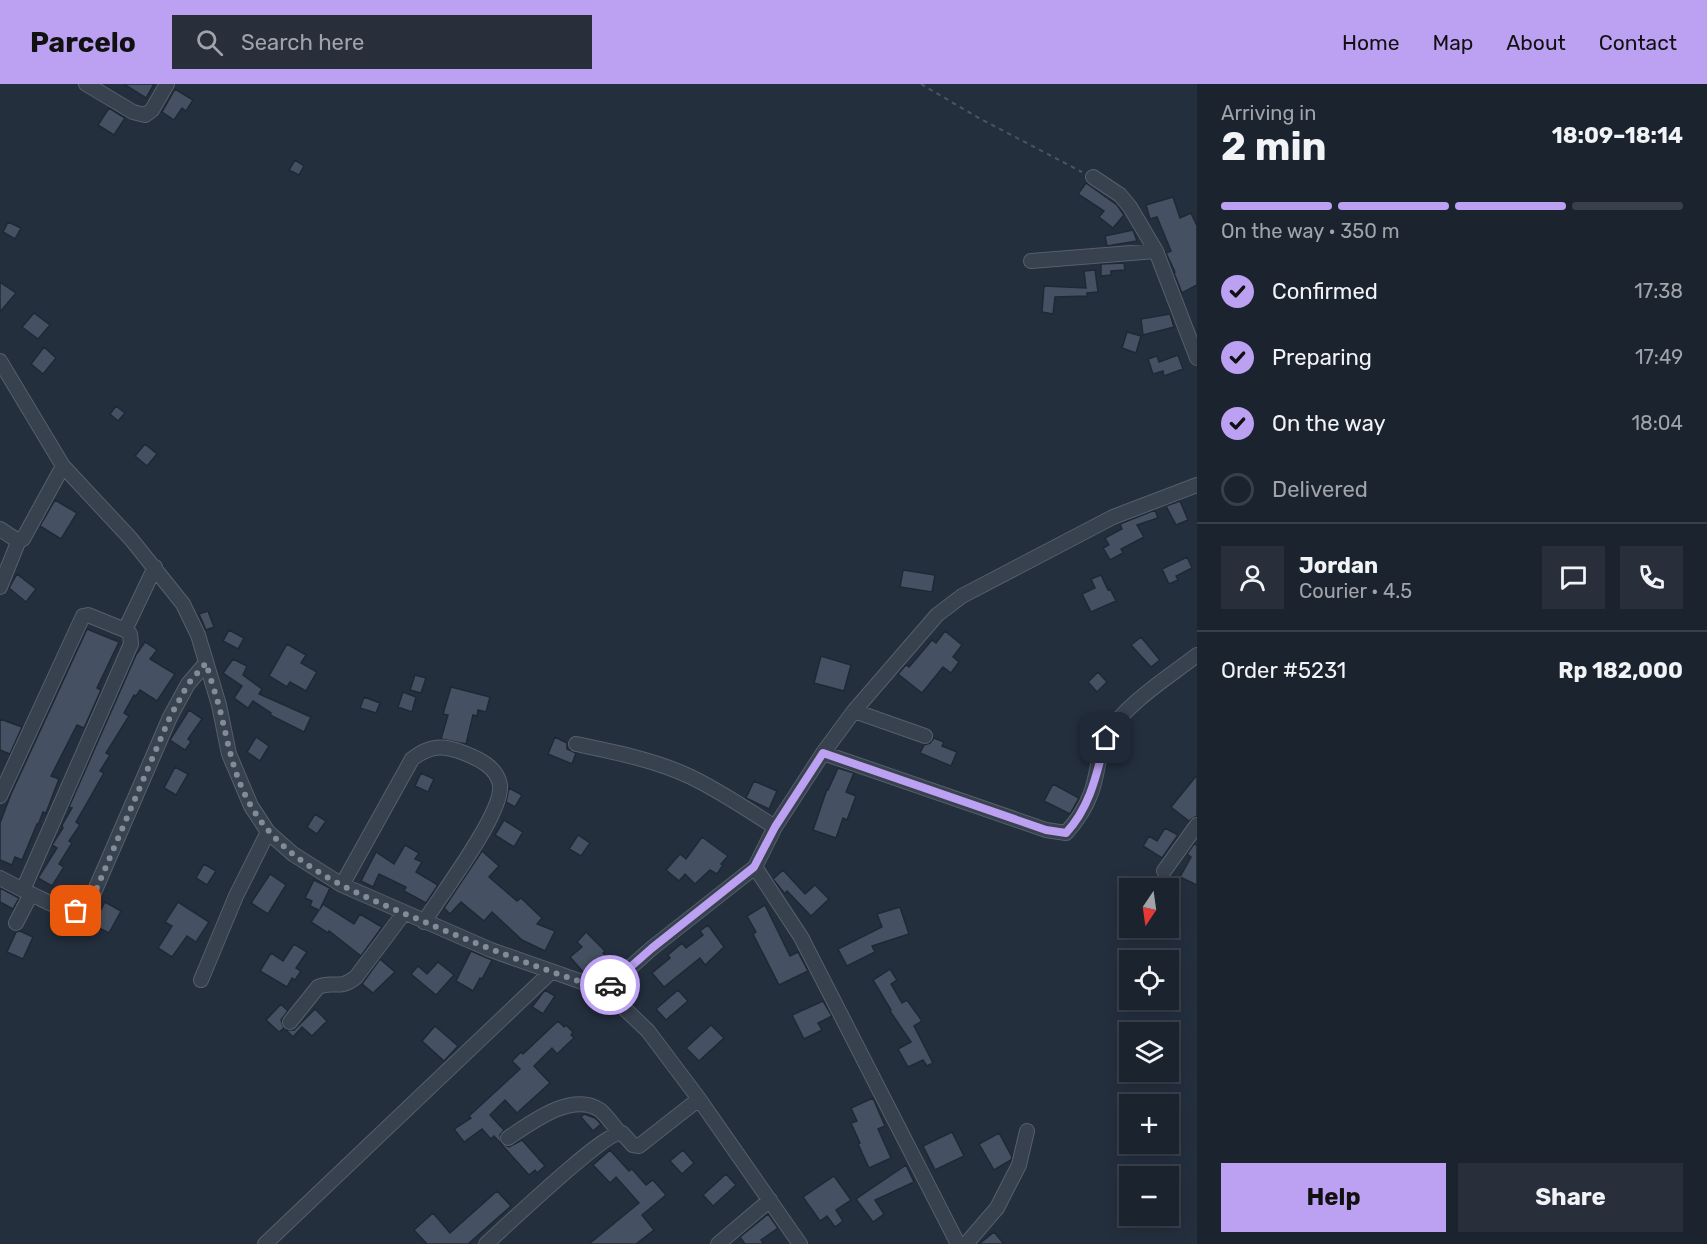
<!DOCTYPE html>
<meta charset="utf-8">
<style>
:root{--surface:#1b232e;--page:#282f3a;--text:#f1f3f6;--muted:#a0a4aa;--line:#39404a;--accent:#bca0f2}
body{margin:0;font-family:Rubik,sans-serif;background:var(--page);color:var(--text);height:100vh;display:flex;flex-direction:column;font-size:22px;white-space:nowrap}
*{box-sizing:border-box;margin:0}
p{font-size:20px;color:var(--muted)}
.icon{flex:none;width:33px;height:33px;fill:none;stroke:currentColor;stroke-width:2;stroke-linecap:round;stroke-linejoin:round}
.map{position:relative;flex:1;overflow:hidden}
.details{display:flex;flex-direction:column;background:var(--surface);width:510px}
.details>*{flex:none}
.needle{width:39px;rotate:193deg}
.fabs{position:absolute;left:1119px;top:794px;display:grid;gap:12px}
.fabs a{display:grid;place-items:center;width:60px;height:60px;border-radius:0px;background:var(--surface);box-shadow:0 3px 15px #0003,0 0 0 2px var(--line);font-size:30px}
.pin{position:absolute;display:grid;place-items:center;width:51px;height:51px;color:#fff;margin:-26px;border-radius:12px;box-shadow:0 3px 9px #0006}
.courier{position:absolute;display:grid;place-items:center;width:60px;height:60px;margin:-30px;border:4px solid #bca0f2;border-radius:50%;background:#fff;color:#222;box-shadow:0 2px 8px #0007}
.overview em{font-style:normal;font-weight:700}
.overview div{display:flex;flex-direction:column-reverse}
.overview{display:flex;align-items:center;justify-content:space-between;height:102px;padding:0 24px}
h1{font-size:39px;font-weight:700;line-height:45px}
.bar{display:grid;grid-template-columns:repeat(4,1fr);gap:9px 6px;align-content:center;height:72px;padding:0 24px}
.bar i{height:8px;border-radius:4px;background:var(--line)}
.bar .current{background:var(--accent)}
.bar p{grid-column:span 4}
.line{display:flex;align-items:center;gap:15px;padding:0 24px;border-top:2px solid var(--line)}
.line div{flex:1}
.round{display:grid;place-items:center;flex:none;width:63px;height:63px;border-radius:0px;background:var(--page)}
ol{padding:0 24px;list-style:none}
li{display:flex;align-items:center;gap:18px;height:66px}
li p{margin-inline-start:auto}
li .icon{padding:6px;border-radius:50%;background:var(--accent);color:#111;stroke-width:4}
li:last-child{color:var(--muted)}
li i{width:33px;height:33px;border:3px solid var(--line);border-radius:50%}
.action{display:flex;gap:12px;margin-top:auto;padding:12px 24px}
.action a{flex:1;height:69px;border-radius:0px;background:var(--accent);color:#111;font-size:24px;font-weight:700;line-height:69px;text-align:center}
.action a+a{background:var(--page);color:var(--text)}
header{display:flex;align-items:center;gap:36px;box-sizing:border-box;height:84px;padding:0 30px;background:var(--accent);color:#111}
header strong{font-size:28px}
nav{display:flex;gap:33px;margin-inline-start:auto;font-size:21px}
.search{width:420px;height:54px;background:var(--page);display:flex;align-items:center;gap:15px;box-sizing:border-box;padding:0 21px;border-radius:0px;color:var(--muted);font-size:22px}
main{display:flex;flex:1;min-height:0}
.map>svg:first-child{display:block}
.building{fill:#455162;stroke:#1f2835;stroke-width:1.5}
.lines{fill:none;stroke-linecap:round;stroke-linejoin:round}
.minor-casing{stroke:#565f6c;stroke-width:16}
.path{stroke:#44595c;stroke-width:2;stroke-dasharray:4.5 4.5;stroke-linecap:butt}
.minor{stroke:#38414e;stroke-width:14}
.done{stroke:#828b98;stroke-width:6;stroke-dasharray:0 10.8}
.route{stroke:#bca0f2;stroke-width:8}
</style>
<header>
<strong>Parcelo</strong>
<div class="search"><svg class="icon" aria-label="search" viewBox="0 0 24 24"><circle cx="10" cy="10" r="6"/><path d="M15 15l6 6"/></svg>Search here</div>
<nav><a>Home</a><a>Map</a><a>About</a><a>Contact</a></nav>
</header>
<main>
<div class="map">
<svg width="1197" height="1160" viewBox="0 0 1197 1160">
<rect width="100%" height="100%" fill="#242f3e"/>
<!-- building -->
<path class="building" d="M124,0H154L146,14Z
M175,5L193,16L186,27L182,24L174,36L162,28Z
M109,24L125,34L114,51L98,41Z
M295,76L304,82L299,91L289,86Z
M1086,99L1117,121L1124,131L1113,144L1099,133L1104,127L1078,110Z
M1173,113L1180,134L1191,129L1197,142V201L1182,209L1174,189L1175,188L1166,169L1171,167L1157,133L1150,135L1146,121Z
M8,138L21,144L15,155L3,148Z
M1133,146L1137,157L1107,162L1105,152Z
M1124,179L1125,186L1111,187V191L1101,192V180Z
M1095,186L1098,208L1087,209V212L1055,213L1053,230L1042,228L1044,202L1086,204L1084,187Z
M0,198L16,209L0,228Z
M34,229L50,241L38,255L22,243Z
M1170,230L1174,243L1143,251L1141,235Z
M1127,248L1141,252L1136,269L1122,264Z
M44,263L56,274L43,290L31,280Z
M1178,271L1183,285L1164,292L1163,287L1153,290L1148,275L1157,272L1159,278Z
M116,322L125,329L118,337L110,330Z
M145,360L157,370L147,382L135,372Z
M55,416L77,429L61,455L40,442Z
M1180,417L1188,436L1176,441L1166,422Z
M1155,426L1158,434L1137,441L1144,453L1121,465L1123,469L1110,476L1103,464L1109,461L1105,454L1122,445L1120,440Z
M1187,473L1192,484L1176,492L1178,496L1169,500L1162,485Z
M903,486L935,491L932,508L900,503Z
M17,490L36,505L26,518L9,504Z
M1101,491L1108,506L1110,505L1116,517L1091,528L1082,510L1095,504L1091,495Z
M208,527L214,543L206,546L199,530Z
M87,545L119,558L97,604L101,606L84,644L77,641L51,692L59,695L46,729L43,728L38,741L37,740L22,776L15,773L12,781L0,776V739L11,710Z
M229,546L244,554L238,565L223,557Z
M945,547L962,561L953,573L959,578L951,589L943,583L922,609L898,590L906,581L909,583L932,556L936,559Z
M1141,553L1160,576L1151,583L1131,561Z
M145,558L157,566L150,575L175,590L157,617L140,606L136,612L134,611L124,629L129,632L106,669L110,671L100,687L104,689L76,738L80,741L69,757L72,759L59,780L64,783L52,802L38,794L57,764L52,761L63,744L62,741L72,724L69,723L136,571Z
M287,560L306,571L301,579L317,588L306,607L290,598L287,603L269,592Z
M821,572L851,581L844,607L814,599Z
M233,575L247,582L243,591L262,605L259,610L311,633L304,648L270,631L271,629L253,617L248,624L234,614L242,602L223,589Z
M1098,588L1107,598L1097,608L1088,598Z
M415,591L426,594L421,609L410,606Z
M451,603L490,613L486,628L478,626L477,632L473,631L466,660L441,655L448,631L443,630Z
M403,608L416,613L412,628L398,623Z
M364,613L380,619L376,629L360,624Z
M189,626L202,635L188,655L191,658L185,666L170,656Z
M0,635L22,643L10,670L0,666Z
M256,653L269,662L260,677L247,668Z
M555,653L567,659V665L576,669L572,680L548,670Z
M934,654L944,658L942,662L957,668L951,682L920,669L924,661L930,659Z
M175,683L188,690L176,711L164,704Z
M838,684L854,689L846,708L856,712L847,736L843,734L836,754L813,746L827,705L828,706Z
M421,689L434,695L428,708L415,702Z
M1197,691V732L1189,737L1171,723Z
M754,697L777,707L769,725L746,714Z
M1053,700L1079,714L1070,730L1044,717Z
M509,704L522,711L515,723L506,718Z
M315,730L326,737L317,750L307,743Z
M504,736L523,748L514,763L495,751Z
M1165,744L1178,751L1162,774L1143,762L1149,752L1157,757Z
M578,751L590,759L581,772L569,765Z
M702,753L728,772L721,780L723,781L717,790L710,786L695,800L685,790L679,797L666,786L680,770L686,775Z
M1194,760L1197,761V801L1180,793L1191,773L1187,770Z
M405,761L419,769L415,775L422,778L416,788L438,801L426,819L404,807L406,803L379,790L373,803L361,797L376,768L394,780Z
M482,767L499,782L489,793L517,817L521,814L542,834L537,840L555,847L545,867L522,856L492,828L484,837L461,818L450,830L444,824Z
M204,780L216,787L207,801L196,794Z
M783,786L805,810L815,801L829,815L811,832L787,807L785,810L773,795Z
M270,790L286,801L268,830L251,819Z
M314,796L330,804L320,825L323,820L354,840L360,830L382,843L361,872L329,847L328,849L311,838L319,826L310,822L312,817L305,814Z
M0,804L19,814L13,825L0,818Z
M105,818L121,827L109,849L93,841Z
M178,818L209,838L196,858L187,852L172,873L158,864L172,842L165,838Z
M765,821L790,872L798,868L808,887L779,901L753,850L756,848L747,832Z
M900,823L909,850L872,862L875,868L847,882L838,865L882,843L877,830Z
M708,841L724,863L705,881L700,874L664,903L652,889L670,874L668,871L682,859L686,864L703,851L700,847Z
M20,847L33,853L23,875L7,868L16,848Z
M586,848L605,867L603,869L608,875L590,891L584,889L570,873L582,863L577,858Z
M294,860L307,868L296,884L301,887L295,896L292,894L287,903L260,887L271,869L283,877Z
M471,867L492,876L482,895L480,894L473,907L456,897Z
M380,875L395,888L373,909L362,900Z
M438,878L454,891L436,911L411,890L418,882L427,890Z
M890,885L897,896L891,900L902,919L907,916L922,937L914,942L933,979L927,982L923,976L908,983L898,965L911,958L890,927L891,926L873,896Z
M545,906L555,912L543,930L532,923Z
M678,906L688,917L666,936L656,925Z
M823,917L832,932L818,939L822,946L804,955L792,931Z
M281,920L288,927L281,936L284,944L279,948L266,936Z
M315,925L327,937L312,952L302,943L293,953L286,946H294Z
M558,937L564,943L566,941L573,948L571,951L574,954L557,970L552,964L534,982L550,999L517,1029L505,1016L490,1031L504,1046L500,1051L501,1059L509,1063L522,1056L545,1082L537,1089L535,1086L529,1091L494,1052L491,1055L482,1045L464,1058L454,1045L471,1034L469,1032L520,985L512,977L521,968L523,970Z
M711,941L724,954L699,977L686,964Z
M435,942L458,962L444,977L422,957Z
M873,1014L885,1042L878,1045L891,1074L869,1084L858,1060L860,1059L851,1039L857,1037L851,1024Z
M584,1030L595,1034L601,1040L593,1047L581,1033Z
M952,1048L964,1072L935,1086L923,1062Z
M999,1049L1012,1073L1011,1076L994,1086L979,1060Z
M610,1066L629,1087L632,1085L646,1101L653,1096L666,1111L642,1131L654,1146L636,1160H589L639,1119L616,1093L610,1099L593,1081Z
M683,1066L694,1079L682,1090L670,1077Z
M906,1081L914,1098L875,1116L884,1130L873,1138L856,1115Z
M726,1090L736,1101L713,1122L703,1111Z
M834,1092L851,1116L836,1126L843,1137L835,1143L827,1132L820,1137L803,1113Z
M497,1107L511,1122L468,1160H427L414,1146L433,1129L450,1149Z
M768,1130L778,1144L761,1156L764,1160H745L740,1153Z
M994,1148L1004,1160H979Z"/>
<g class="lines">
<!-- minor casing -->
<g class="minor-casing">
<path id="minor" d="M86,0L133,28L145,31L152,26L167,0
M1093,93L1120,111L1130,123L1156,167L1197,274
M1031,177L1156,167
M0,277L63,382L131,455L183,520L198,551L219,621L229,670L251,722L268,748L293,770L342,801L491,866L605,906
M0,445L15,455H23L63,382
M0,503L19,456
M854,627L925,652
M576,660C614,668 655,676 691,693C720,707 748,726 775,743
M823,669L1046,746L1066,749C1076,738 1086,723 1091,709C1098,691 1098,668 1107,651C1124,621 1170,592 1197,571
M0,712L83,532L88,531L125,546
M755,783L801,853L958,1160
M1164,787L1197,741
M0,794L23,806
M342,801L412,675C430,661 443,661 464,669C479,675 497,683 500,701C504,728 440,812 424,838
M31,810C49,818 71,834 89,820L170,633L188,600L206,579
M16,839L31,810L23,806L131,560L130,550L125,546L155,483
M201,896L236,812L268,748
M290,938L318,903C333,896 339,907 356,893L404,829
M508,1054C531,1039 572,1007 600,1026C607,1032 613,1041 619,1048
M265,1160L551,888
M486,1160C505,1143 605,1047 622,1049L633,1061L639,1062L699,1015
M718,1160L770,1116
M800,1160L699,1015L648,947L605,906L652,864L755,783L775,743L823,669L854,627L937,531L962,512L1113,433L1197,401
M966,1160L997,1124L1019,1081L1027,1047"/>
</g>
<!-- path -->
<path class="path" d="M921,0L977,33L1082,88"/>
<!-- minor -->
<use href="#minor" class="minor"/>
</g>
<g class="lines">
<!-- done -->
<path class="done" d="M76,827L82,825L93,813L170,633L188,600L206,579C210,593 215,608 219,622C228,657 232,689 251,722C288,787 369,814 434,842C491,866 547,887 605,906L610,901"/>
<!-- route -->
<path class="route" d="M610,901L652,864L754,783L775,743L823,669L1046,746L1066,749C1091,722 1097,688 1106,654"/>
</g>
</svg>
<div class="fabs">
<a><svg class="needle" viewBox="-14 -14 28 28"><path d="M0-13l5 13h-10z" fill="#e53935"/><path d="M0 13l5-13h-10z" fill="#a0a4aa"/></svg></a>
<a><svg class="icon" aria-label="locate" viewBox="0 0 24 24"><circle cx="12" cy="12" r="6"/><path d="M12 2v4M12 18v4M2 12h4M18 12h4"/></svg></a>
<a><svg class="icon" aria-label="layers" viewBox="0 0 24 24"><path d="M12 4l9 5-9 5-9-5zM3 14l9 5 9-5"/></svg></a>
<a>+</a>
<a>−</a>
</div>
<div class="pin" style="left:76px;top:827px;background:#ea580c"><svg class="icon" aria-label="bag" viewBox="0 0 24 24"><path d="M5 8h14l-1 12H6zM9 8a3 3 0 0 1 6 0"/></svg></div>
<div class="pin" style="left:1106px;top:654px;background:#1f2937"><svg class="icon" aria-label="home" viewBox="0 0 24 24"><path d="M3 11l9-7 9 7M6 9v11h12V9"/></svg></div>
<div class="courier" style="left:610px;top:901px"><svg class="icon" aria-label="car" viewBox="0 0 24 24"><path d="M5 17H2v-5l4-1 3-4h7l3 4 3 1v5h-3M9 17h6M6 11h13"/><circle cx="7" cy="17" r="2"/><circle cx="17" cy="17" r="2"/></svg></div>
</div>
<section class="details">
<div class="overview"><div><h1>2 min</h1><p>Arriving in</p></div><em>18:09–18:14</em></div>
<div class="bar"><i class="current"></i><i class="current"></i><i class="current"></i><i></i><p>On the way · 350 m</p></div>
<ol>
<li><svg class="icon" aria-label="check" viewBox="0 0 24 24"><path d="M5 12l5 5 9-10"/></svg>Confirmed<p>17:38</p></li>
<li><svg class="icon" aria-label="check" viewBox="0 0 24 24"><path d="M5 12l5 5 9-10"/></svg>Preparing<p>17:49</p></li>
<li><svg class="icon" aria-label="check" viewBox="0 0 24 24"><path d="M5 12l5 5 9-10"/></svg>On the way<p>18:04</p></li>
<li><i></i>Delivered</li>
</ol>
<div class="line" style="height:108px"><a class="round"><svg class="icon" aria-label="person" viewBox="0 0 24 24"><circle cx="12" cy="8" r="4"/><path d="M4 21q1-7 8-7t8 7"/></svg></a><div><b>Jordan</b><p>Courier · 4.5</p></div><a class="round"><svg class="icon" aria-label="chat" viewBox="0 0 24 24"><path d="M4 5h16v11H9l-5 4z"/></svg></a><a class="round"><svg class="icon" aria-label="phone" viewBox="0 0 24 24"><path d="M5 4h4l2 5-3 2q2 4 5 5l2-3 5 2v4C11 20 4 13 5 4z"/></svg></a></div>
<div class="line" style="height:78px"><div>Order #5231</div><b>Rp 182,000</b></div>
<div class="action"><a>Help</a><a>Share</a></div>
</section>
</main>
